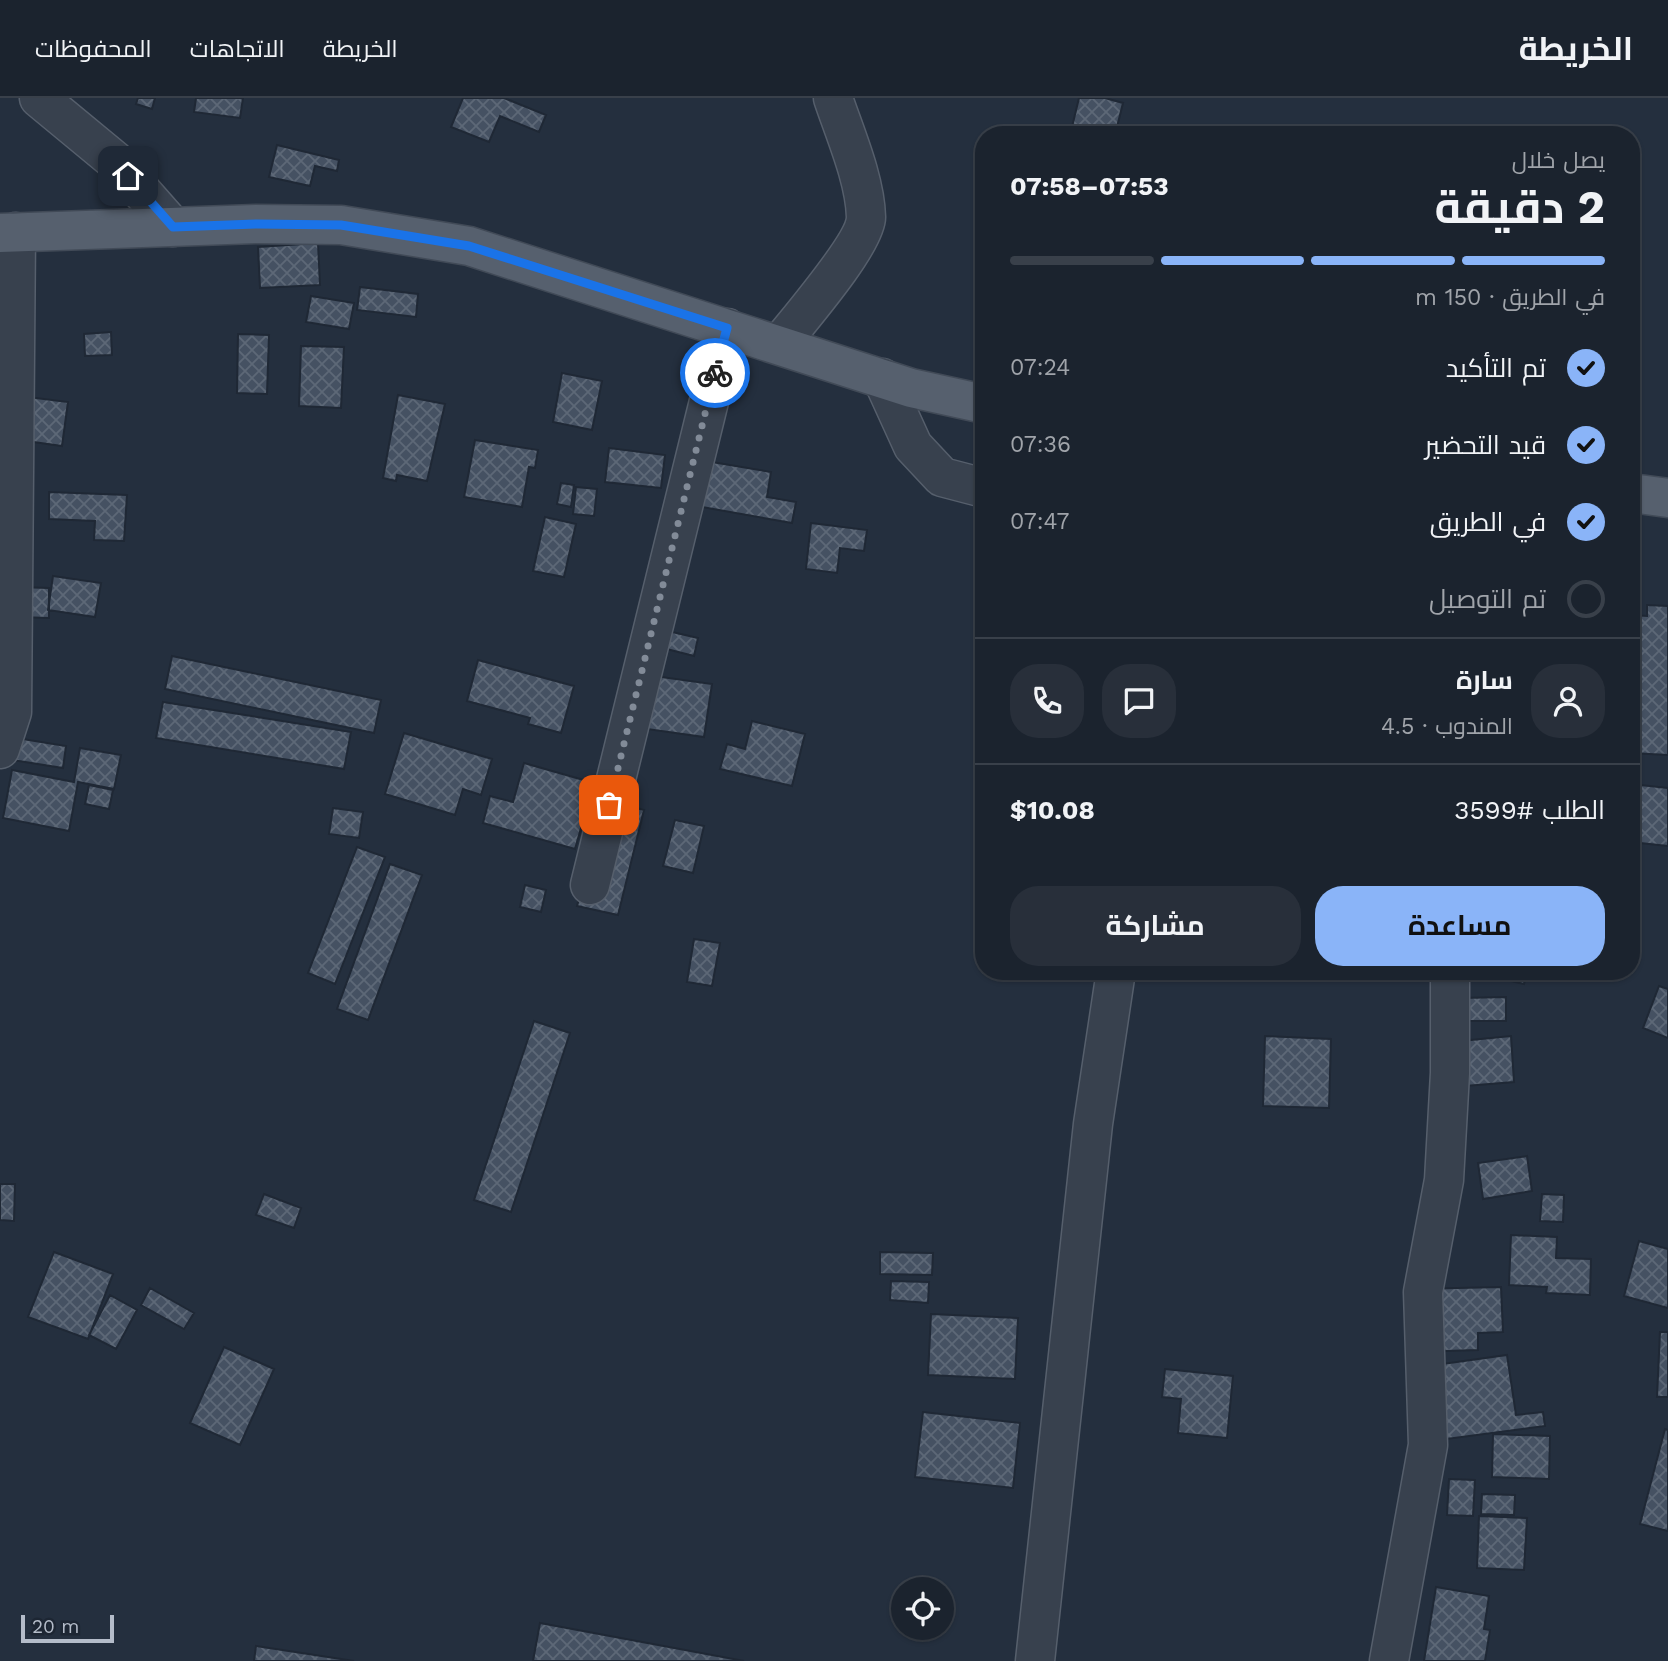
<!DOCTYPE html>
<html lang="ar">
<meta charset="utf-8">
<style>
:root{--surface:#1b232e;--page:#282f3a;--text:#f1f3f6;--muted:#a0a4aa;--line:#39404a;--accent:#8ab4f8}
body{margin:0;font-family:"Work Sans",Cairo,sans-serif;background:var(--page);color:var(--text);direction:rtl;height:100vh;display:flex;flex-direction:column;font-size:26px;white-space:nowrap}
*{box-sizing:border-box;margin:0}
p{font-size:23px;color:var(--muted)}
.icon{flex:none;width:38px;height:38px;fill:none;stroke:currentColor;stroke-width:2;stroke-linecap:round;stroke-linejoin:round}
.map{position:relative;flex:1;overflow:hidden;direction:ltr}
.drawer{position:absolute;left:975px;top:28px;width:665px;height:854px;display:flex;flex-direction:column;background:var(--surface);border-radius:28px;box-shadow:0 2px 5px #0004,0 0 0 2px var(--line);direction:rtl}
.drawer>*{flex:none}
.fabs{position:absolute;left:891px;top:1479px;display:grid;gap:14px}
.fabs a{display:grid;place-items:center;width:63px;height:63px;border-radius:50%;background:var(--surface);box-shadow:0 2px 5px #0004,0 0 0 2px var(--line);font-size:35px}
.scale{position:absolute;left:21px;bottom:18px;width:93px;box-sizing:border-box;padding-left:7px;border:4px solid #b4bcc9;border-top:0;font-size:19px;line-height:24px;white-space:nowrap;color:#b4bcc9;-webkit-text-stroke:5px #1d2633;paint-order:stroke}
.pin{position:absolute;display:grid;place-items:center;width:60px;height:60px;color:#fff;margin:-30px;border-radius:14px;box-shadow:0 4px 10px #0006}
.courier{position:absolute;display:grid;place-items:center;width:70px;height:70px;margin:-35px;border:5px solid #1a73e8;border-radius:50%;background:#fff;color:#222;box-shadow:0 2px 9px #0007}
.head em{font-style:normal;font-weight:700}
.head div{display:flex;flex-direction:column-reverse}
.head{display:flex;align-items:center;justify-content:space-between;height:119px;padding:0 35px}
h1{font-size:46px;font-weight:700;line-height:52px}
.bar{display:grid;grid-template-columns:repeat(4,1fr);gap:10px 7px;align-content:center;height:84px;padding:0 35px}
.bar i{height:9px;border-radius:5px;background:var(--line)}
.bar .active{background:var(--accent)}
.bar p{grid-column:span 4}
.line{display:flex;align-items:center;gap:18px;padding:0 35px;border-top:2px solid var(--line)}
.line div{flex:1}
.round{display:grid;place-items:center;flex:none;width:74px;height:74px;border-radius:28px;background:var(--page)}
ol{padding:0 35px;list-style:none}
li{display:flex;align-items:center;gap:21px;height:77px}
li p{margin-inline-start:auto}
li .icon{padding:7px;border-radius:50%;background:var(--accent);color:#111;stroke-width:4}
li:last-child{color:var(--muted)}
li i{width:38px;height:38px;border:4px solid var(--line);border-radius:50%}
.action{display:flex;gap:14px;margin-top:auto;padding:14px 35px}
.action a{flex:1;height:80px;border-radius:28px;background:var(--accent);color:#111;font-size:28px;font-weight:700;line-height:80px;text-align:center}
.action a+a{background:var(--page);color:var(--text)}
header{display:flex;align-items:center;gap:42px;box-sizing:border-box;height:98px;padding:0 35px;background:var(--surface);border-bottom:2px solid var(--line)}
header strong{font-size:33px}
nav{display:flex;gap:38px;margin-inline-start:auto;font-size:24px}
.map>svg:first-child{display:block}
.building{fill:url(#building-cross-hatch);stroke:#1f2835;stroke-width:2}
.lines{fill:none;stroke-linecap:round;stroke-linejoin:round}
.minor-casing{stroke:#565f6c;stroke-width:41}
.major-casing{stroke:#414a57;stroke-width:41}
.minor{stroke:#38414e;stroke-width:38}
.major{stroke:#56606e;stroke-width:38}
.done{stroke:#828b98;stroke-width:7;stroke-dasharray:0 12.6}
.route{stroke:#1a73e8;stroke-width:9}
</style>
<header>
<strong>الخريطة</strong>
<nav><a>الخريطة</a><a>الاتجاهات</a><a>المحفوظات</a></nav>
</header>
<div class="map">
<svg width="1668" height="1563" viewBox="0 0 1668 1563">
<defs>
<pattern id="building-cross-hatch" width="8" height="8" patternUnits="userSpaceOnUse" patternTransform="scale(1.75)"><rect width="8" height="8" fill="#455162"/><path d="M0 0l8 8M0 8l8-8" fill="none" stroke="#5d6877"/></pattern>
</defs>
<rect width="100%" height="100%" fill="#242f3e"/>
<!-- building -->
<path class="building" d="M138,0H155L152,11L136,6Z
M196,0H243L240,20L194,14Z
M463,0H504L546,17L539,34L500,18L489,44L451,29Z
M1079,0H1105L1123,5L1115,37H1104L1072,29Z
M277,47L339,62L337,73L315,68L310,88L269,79Z
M318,145L320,187L260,190L258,149Z
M360,189L418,196L416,219L357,212Z
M311,198L354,205L349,231L306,224Z
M111,234L112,257L85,258L84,236Z
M238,236L269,237L267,296L237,295Z
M301,248L344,249L341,310L299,308Z
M562,275L602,283L592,332L553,324Z
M12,297L68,304L62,348L5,340Z
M398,297L445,306L427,383L397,377L396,383L383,380Z
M475,342L538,352L535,370L529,369L522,409L464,399Z
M609,350L665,357L661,390L605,384Z
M700,362L771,374L767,399L796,404L792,425L691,407Z
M561,385L574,387L571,409L557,406Z
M576,389L597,391L594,418L573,416Z
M49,394L127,397L124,443L94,442L95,423L49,421Z
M977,403H984V443L975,442Z
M545,419L576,426L564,479L533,473Z
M811,425L867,432L864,453L840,450L837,475L806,471Z
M53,478L101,485L95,519L48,512Z
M18,489L49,490V520L17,519Z
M1647,507L1668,508V657L1631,655V517L1647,518Z
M655,530L698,540L694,558L651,547Z
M172,558L381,602L374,635L165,591Z
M478,562L574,588L561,635L528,626L530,620L467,603Z
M647,577L712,586L704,639L640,630Z
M163,604L351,634L344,671L156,640Z
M752,623L805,636L792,688L720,671L727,646L745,651Z
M404,635L492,661L481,697L463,691L455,717L385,696Z
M4,638L66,648L63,670L0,660Z
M80,650L121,657L114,691L78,684L69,733L3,720L12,672L74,684Z
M524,665L594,685L575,751L483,725L490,698L513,704Z
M1631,686L1668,690V748L1631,744Z
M89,687L113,692L109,711L85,706Z
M604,702L644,712L618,817L577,808Z
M333,710L363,714L359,740L329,736Z
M675,722L704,728L693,775L663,768Z
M357,749L385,759L335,886L308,875Z
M390,766L422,777L368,922L337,911Z
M525,787L546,792L541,814L520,809Z
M694,841L720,845L712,888L687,884Z
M1470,873H1527L1524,886Z
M1659,888L1668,891V940L1643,930Z
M1506,899V923H1461V900Z
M534,923L570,935L511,1114L474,1102Z
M1265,938L1331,941L1329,1010L1263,1008Z
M1511,938L1514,984L1465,988L1461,943Z
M1527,1058L1532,1093L1483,1101L1478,1065Z
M0,1086H15L14,1123L0,1122Z
M264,1096L301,1110L294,1130L256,1117Z
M1542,1096L1564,1097L1563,1124L1540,1123Z
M1511,1137L1557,1139L1556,1160L1591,1161L1590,1197L1546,1195L1547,1189L1509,1187Z
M1639,1143L1668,1151V1210L1624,1198Z
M54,1154L113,1176L88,1241L28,1219Z
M880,1154L933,1155L932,1177L880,1176Z
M891,1183L929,1184L928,1205L890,1202Z
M1501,1189L1503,1234L1478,1235V1252L1414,1254L1413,1191Z
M150,1190L194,1215L184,1231L141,1207Z
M110,1197L137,1212L116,1251L89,1237Z
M931,1216L1018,1220L1015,1281L928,1277Z
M1660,1234H1668V1299H1657Z
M224,1249L274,1271L240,1347L190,1325Z
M1507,1257L1516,1317L1543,1314L1545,1328L1439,1342L1428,1268Z
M1165,1271L1233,1278L1227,1340L1178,1335L1181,1301L1162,1299Z
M923,1314L1020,1325L1013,1390L915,1379Z
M1665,1331L1668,1332V1433L1640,1426Z
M1493,1336L1550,1338L1549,1381L1492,1379Z
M1449,1381L1475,1382L1473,1418L1447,1417Z
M1482,1396L1515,1397L1514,1417L1481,1416Z
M1479,1418L1527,1420L1524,1472L1477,1470Z
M1436,1489L1489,1498L1484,1531L1490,1532L1485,1563H1424Z
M540,1525L744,1563H533Z
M256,1548L354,1563H254Z"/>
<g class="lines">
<!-- minor casing -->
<g class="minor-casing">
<path id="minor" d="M39,0L114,62L173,129
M779,247C797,224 866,145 866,119C865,81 845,36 833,0
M882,280L913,348L942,379L984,390
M0,651L12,614L16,134
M590,787L727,230
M1035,1563L1093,1026L1116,873
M1389,1563L1428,1347L1423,1194L1444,1082L1450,975V873"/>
</g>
<!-- major casing -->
<g class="major-casing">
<path id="major" d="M0,135L256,126L341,127L469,148L911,290L984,306
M1631,395L1668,400"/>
</g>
<!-- minor -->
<use href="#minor" class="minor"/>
<!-- major -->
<use href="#major" class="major"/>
</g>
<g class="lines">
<!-- done -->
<path class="done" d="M609,707L715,275"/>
<!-- route -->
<path class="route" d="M128,78L173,129L256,126L341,127L469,148L727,230L715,275"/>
</g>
</svg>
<div class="fabs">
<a><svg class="icon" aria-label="locate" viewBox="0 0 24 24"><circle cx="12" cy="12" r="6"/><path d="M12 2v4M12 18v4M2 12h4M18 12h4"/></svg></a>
</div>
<div class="scale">20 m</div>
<div class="pin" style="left:609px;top:707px;background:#ea580c"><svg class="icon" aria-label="bag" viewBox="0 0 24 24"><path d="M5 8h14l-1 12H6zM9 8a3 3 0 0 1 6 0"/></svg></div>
<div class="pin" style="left:128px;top:78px;background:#1f2937"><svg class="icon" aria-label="home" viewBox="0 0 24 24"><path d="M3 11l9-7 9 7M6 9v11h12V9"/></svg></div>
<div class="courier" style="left:715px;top:275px"><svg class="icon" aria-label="bike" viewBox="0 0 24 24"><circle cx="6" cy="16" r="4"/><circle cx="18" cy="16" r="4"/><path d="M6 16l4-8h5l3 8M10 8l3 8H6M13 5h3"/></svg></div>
<section class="drawer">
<div class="head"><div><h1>2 دقيقة</h1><p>يصل خلال</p></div><em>07:53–07:58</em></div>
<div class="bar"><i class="active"></i><i class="active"></i><i class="active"></i><i></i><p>في الطريق · 150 m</p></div>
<ol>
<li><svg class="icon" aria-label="check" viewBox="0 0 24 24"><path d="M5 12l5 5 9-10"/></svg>تم التأكيد<p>07:24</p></li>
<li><svg class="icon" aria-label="check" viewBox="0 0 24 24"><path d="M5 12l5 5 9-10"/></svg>قيد التحضير<p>07:36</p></li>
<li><svg class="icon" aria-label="check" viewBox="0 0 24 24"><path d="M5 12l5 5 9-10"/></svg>في الطريق<p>07:47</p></li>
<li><i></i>تم التوصيل</li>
</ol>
<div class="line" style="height:126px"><a class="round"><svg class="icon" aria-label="person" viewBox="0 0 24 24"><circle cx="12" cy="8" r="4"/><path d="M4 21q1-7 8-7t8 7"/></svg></a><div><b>سارة</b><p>المندوب · 4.5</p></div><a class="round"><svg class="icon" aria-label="chat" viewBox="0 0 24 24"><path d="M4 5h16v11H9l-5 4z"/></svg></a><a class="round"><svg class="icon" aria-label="phone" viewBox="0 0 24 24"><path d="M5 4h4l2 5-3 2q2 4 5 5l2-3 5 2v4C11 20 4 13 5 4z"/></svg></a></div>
<div class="line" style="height:91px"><div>الطلب #3599</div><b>$10.08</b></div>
<div class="action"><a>مساعدة</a><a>مشاركة</a></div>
</section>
</div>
